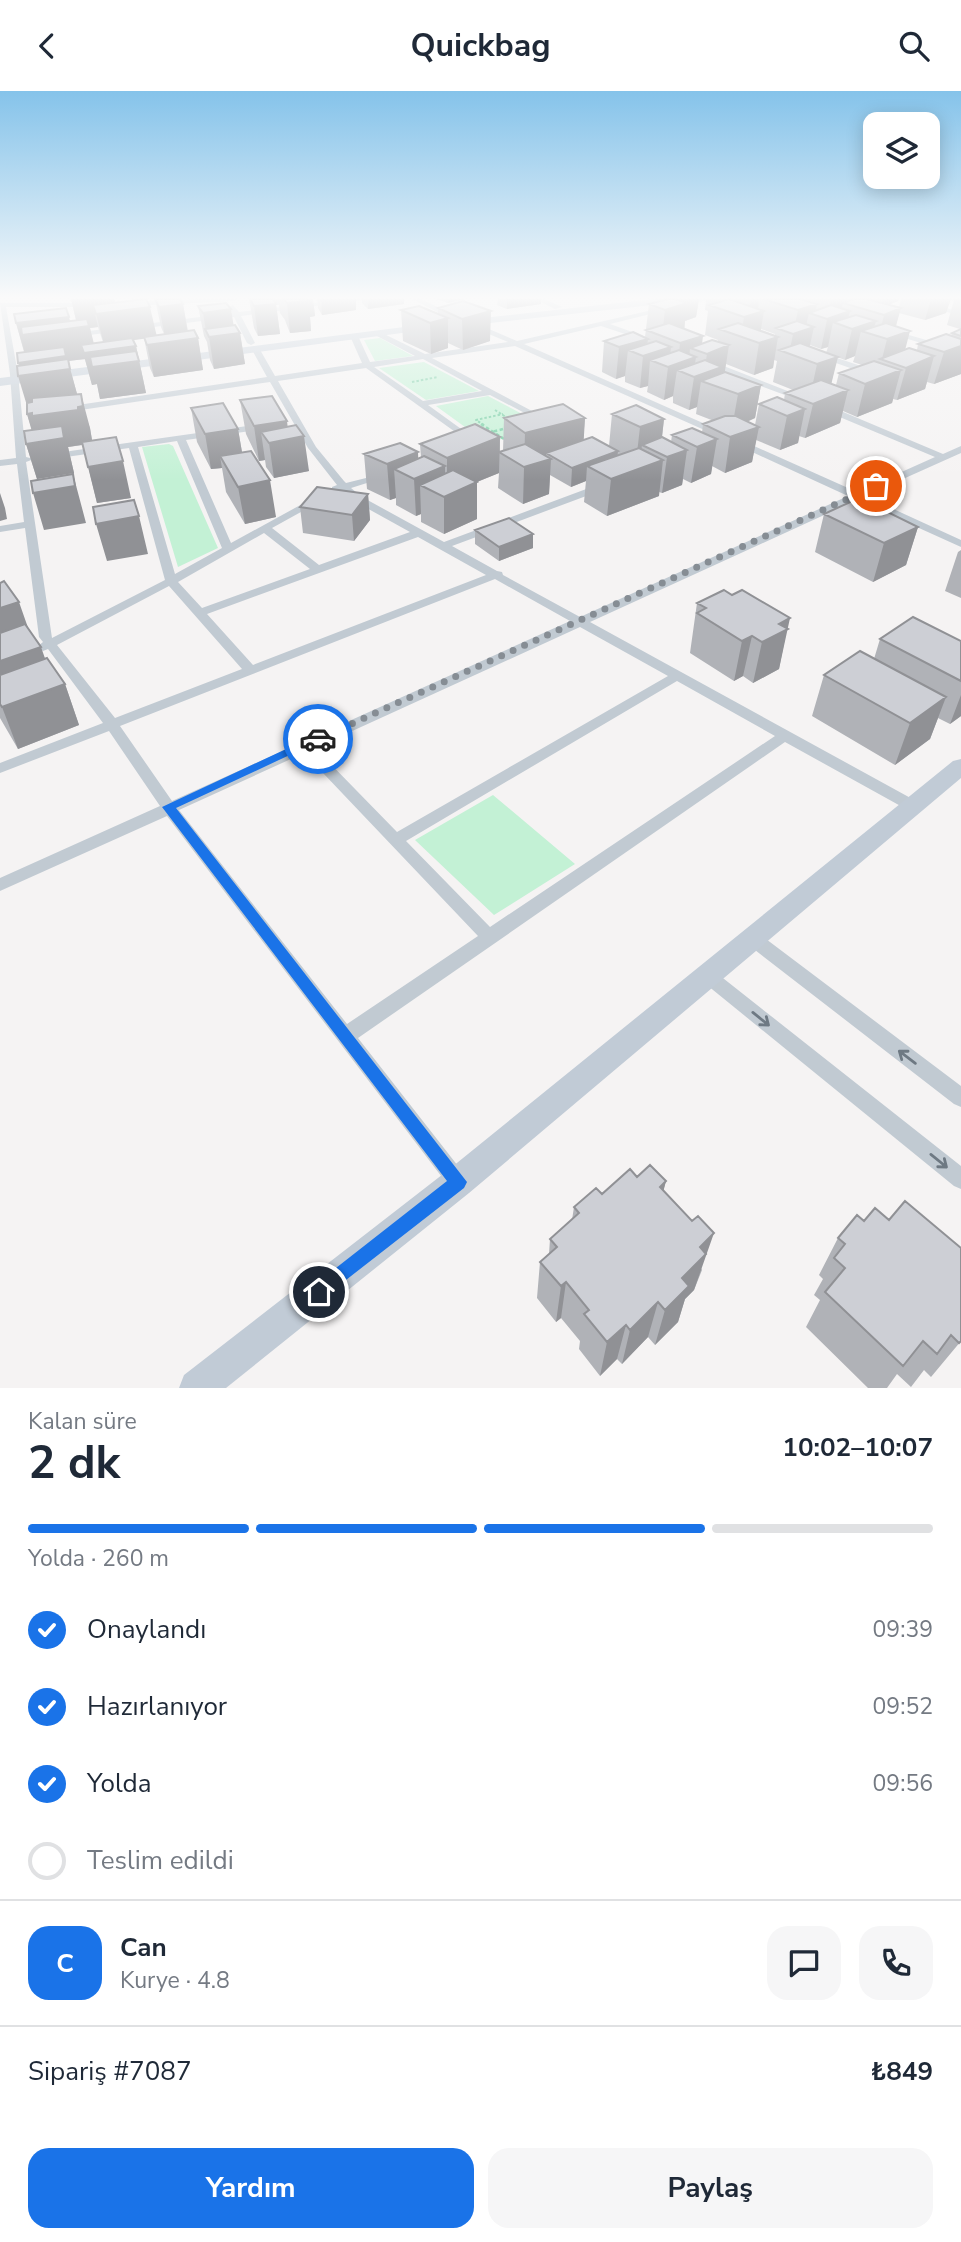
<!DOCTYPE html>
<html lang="tr">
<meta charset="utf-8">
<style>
:root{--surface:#fff;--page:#f6f6f7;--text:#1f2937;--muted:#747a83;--line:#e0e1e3;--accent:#1a73e8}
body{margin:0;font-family:"Nunito Sans",sans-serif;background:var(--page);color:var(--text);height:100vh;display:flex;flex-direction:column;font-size:26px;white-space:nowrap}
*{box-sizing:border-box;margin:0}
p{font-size:23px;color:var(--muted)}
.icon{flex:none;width:38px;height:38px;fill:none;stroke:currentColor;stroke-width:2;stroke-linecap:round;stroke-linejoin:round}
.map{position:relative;height:1297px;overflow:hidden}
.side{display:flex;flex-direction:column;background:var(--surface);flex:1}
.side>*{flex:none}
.buttons{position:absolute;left:863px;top:21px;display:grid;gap:14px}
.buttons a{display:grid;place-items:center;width:77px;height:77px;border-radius:14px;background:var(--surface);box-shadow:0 4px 18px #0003;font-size:35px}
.pin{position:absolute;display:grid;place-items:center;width:60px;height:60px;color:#fff;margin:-30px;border:4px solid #fff;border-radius:50%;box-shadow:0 2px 7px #0007}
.courier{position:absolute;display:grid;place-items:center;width:70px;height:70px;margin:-35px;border:5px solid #1a73e8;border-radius:50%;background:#fff;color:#222;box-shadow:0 2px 9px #0007}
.summary em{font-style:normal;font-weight:700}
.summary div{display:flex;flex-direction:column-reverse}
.summary{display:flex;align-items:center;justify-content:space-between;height:119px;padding:0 28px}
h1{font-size:46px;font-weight:700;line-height:52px}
.bar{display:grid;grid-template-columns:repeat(4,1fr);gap:10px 7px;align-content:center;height:84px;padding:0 28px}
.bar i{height:9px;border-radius:5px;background:var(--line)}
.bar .current{background:var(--accent)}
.bar p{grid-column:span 4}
.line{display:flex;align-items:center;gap:18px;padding:0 28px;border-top:2px solid var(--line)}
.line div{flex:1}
.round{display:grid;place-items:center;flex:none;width:74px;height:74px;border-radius:21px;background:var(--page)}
ol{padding:0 28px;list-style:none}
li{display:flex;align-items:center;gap:21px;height:77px}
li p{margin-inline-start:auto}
li .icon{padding:7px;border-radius:50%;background:var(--accent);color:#fff;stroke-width:4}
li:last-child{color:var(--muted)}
li i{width:38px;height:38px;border:4px solid var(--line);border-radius:50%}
.primary-button{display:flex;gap:14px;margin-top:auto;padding:14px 28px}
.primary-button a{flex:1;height:80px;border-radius:21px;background:var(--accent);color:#fff;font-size:28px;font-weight:700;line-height:80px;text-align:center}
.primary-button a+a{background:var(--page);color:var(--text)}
header{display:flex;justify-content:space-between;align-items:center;height:91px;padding:0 28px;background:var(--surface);font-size:32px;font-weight:700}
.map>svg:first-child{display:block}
.green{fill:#c3f1d5}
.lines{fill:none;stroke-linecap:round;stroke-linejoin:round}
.path-far1{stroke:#7ad0a6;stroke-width:2;stroke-dasharray:2.5 2;stroke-linecap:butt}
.path{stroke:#7ad0a6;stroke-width:2.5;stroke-dasharray:3.5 2.5;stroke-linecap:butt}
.street{fill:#c1cad2;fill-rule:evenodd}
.secondary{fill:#c1cbd6;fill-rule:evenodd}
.wall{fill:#b0b2b7;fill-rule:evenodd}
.shaded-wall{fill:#909195}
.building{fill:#cdcfd5;stroke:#909195;stroke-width:2}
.oneway{stroke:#6e7983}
.route{fill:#1a73e8}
.done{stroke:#868d94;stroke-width:7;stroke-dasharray:0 12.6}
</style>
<header><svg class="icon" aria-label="back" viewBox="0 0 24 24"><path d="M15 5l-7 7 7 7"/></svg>Quickbag<svg class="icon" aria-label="search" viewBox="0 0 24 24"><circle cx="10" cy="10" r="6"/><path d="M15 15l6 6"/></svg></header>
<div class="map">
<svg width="961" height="1297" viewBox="0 0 961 1297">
<rect width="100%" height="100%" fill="#f5f3f3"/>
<!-- green -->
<path class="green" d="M380,247L413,265L375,270L364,249Z
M424,271L479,300L426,309L379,277Z
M488,305L547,336L487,352L436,315Z
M169,353L173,355L218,457L178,476L142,356Z
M493,704L575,773L494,824L415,749Z"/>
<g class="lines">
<!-- path-far1 -->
<path class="path-far1" d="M412,291L438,286
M495,319L509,328
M484,334L476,329L503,323"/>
<!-- path -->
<path class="path" d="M481,333L504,348
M488,342L507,337"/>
<!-- street -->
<path class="street" d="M200,208H238L234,210L131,215L127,213L131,211Z
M350,208H367L241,225L255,252L251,254L247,252L234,226L73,246L69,244L73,242L232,222L229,216L233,214L239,221Z
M412,208H421L456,225L449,227Z
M535,208H544L562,216L555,218Z
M700,208H711L610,233L649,247V251L601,235L524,253L721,340L723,342L718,345L515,255L432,267L547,328L540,330L490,304L428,314L475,348L477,350L472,353L366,277L278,290L316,356L344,390L346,392L386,382V386L351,397L362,406L444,451L597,394H605V398L452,455L497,480L502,481L503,484L580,526L848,405L737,354V350H743L857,401L935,366L823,319V315H829L943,363L961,355V362L865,405L961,449V456L857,409L590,531L916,710L919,714L916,718H906L785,651L358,947L465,1084L468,1091L465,1098L458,1101L451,1098L167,725L0,800V787L160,715L109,640L0,682V672L103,632L48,558L43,560L37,556L43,551L39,546L25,437L0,441V435L24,431L17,373L0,375V369L16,367L10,283L0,212H90L94,214L90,216H6L18,283L26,366L34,368L26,371L52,547L165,489L129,357L52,368L49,367V363L261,333L266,336L264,338L186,349L231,452L315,406L320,409L319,411L272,437L319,474L410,441L354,410L342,399L332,400V396L337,394L308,357L270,291L67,321L63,318L64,316L267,286L251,257L255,255L259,257L275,285L362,272L350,245L354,243L358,245L370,271L415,265L375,244L374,242L378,240L425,263L508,251L472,236L471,234L475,232L517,250ZM423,268L482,300L423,310L374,276ZM177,350L222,457L175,483L138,356ZM264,442L310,478L202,517L178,491ZM418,446L486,484L253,574L207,523ZM495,488L570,530L172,710L120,635ZM169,495L242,578L115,627L57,554ZM580,536L668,585L397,741L315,657ZM677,590L775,645L490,836L406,750ZM304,662L478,845L347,933L179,719Z
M902,208H912L961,221V225Z
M888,238L961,259V264L888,242Z
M819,261L876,280L877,282L870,284L816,265L815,263Z
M705,270H711L808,308L801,310L705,274Z
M752,840L758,842L961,995V1016L954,1013L746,852L743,847L746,842Z
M708,878L714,880L961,1075V1098L954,1095L702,890L699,885L702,880Z"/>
<!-- secondary -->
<path class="secondary" d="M654,208H684L679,211L464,235L458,232L464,229Z
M428,233L432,234V238L0,295V287Z
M961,668V687L469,1102L226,1297H179L184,1284L447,1080L953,670Z"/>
</g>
<!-- wall -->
<path class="wall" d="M71,208H114L115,211L156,244L164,243L161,236L155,208L183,213L188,240L198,247L203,279L154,286L150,277L144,247L133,249L136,255L146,302L100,308L97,293L92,294L85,268L68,270L77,303L90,337L92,349L87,351L131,407L97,412L83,354L68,356L74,382L37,388L26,353L32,339L27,323V314L19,275L24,261L16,232L76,229ZM98,236L103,251L93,252L90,237Z
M249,208H313L315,225L310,226L311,240L290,242L286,232L285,229L280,222L279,214H276L280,243L258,245L254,237Z
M317,208H356V219L322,224L318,217Z
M362,208H404V213L368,218L362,212Z
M436,208H465L448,212Z
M498,208H541V213L507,218L497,214Z
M659,208H699L696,226L685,230L684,238L702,252L718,251V249L705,244L708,220L705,219L706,208H899L898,210L889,214L899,216L901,208H961V283L934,293L927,291L925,298L897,309L893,308L892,312L857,326L843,320L840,332L805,347L799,345L798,352L780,359L756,349L752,371L725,382L712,375L711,383L691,392L683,388L682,394L662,402L659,401V405L607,425L584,411L586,390L571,396L550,384L549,403L523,413L498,397L499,382L477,391V428L444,443L421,431V423L416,425L396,414V407L390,409L367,398L364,363L419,367L421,366L420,353L500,346V361L503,360L504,327H585L583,349L609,355L612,323L664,328L662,347L671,351L672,344L702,342L703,333L714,330L696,323L697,316L689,319L673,312V305L664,309L647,301L648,295L640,297L625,291V285L616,288L602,281L604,250L645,246L649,213L658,211ZM950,208L954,209L947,234L960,238L952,242L951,245L918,253L917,259L905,258L896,235L899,222L925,229L946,222ZM761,238L775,243V244L761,239ZM810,254L821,258L828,256L826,262L809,256ZM855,265L853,271L862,274L839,282L836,294L831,293L837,266L845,269ZM774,269L777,270L773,291L793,299L785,302L784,309L759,313L755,334L747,331L755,327L761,294L724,281L726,273L754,284L773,277Z
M463,210L490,250L463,259L448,252V257L431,263L403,250L401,219L438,223V217Z
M198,215L233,234L240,242L245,273L214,278L210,269L207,251L204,245Z
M240,309L288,336L309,380L274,387L266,376L265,369L259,370L246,343Z
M191,317L238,338L242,361L276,426L245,433L226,401L222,377L211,378L197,351Z
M368,403L370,429L354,450L303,442L300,416Z
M824,423L918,436L906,474L873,491L815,461Z
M475,439L533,457L499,470L475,453Z
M961,459V507L945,500L958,461Z
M0,492L29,538L45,568L65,593L79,634L18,658L0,627Z
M697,512L787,537L779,578L753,592L743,585L734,590L690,562Z
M880,548L961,550V625L950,633L938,627L930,648L895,674L812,625L824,584L874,568Z
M637,1086L666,1090L663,1100L702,1179L694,1199L685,1208L678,1231L655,1254L648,1246L622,1273L617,1268L600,1285L579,1258L580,1250L561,1227L556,1231L537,1207L540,1171L549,1163L550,1148L572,1129L574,1116Z
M838,1147L961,1250L931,1286L924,1279L911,1296L897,1283L887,1297H868L806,1236L820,1209L814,1204L823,1188L819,1184Z"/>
<!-- shaded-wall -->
<path class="shaded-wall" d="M71,208H114L117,220L150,216L157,246L104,253L96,223L93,214L98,236L90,237L96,261L136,255L146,302L100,308L97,293L92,294L81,254L85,268L68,270L79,310L28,318L18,285L22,284L18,272L25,263L16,232L69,226L72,238L78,237Z
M284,208H313L315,225L310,226L311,240L290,242L287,212Z
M321,208H356V219L322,224Z
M368,208H404V213L368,218Z
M447,208H465L448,212Z
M507,208H541V213L507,218Z
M679,208H699L696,226L685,230L684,242L662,245L665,219L678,215Z
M751,208H760L757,222L764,220L759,250L741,246L744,226L748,225Z
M836,208H847L846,213L843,212L840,223L850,220L846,236L833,231L828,256L821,258L831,209Z
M883,208H899L898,210L880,217Z
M931,208H951L946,222L925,229Z
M183,213L188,243L165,246L159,216Z
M276,213L280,243L258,245L254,215Z
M817,213L815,224L809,222L805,239L814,236L807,267L789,263L798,219Z
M901,217L893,245L910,240L902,271L882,268L887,248L879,245L884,224Z
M231,218L235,243L240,242L245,273L214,278L209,246L206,240L203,222Z
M491,220L490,250L463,259L462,228Z
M448,227V257L431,263L430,232Z
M876,230L872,243L861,240L855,265L845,269L852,238Z
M703,245L701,261L690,257L689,269L696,266L693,286L677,279L673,305L664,309L668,276L650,269L648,295L640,297L643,265L628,259L625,285L616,288L619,256L648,248L646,264L671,256L669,276L678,272L680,252Z
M778,246L773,277L754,284L759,252Z
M198,247L203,279L154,286L147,254Z
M729,254L724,286L701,290L697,316L689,319L694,286L704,282L707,263Z
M961,255V283L934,293L944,261Z
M934,265L925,298L897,309L906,277Z
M838,266L830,298L810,306L817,273Z
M901,279L892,312L857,326L865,293Z
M761,294L755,327L732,337L738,303Z
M848,299L840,332L805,347L813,313Z
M81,303L90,337L92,349L87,350V353L68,356L74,382L37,388L26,353L35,351L27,323L78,316Z
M805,318L798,352L780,359L787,325Z
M585,327L583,361L546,362V369L551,368L549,403L523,413L525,342Z
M664,328L660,362L642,354L640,370L636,371L640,336Z
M287,330L289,348L304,345L309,380L274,387L269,352L261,341L265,369L259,370L254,335Z
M759,336L752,371L725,382L730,346Z
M238,338L244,373L220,365L222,377L211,378L205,343Z
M500,346L499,382L447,403V367Z
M717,348L711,383L691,392L697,356Z
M687,359L682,394L662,402L667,366Z
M618,360L616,378L587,375L586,390L571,396L572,377Z
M418,361L419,386L445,375V406L477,391V428L444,443V406L420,394L421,423L416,425L414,388L394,378L396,407L390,409L387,373Z
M663,369L659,405L607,425L611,388Z
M123,370L131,407L97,412L88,376Z
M73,383L86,432L44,439L33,402Z
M270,389L276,426L245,433L238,396Z
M0,402L5,417L7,428L0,430Z
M368,403L370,429L354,450L352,424Z
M139,425L148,463L107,470L96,433Z
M918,436L906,474L873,491L884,452Z
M533,443V457L499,470V456Z
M19,511L33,551L0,562V517Z
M790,527L779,578L753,592L762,551L779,533Z
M752,545L743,585L734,590L742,550Z
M41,556L55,596L0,613V570Z
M65,593L79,634L18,658L2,616Z
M961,604V625L950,633Z
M946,606L930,648L895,674L910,632Z
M666,1090L656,1129L660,1096Z
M714,1142L694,1199L685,1208L678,1231L655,1254L665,1219L682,1187L700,1156Z
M566,1191L561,1227L556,1231L561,1195Z
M658,1211L648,1246L622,1273L630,1239Z
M626,1234L617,1268L600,1285L607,1251Z"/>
<!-- building -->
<path class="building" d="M146,208L150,216L96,223L93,214Z
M155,208H180L183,213L159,216Z
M250,208H273L276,213L254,215Z
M284,208H306L308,210L287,212Z
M668,208H675L687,212L665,219L649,213Z
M729,208L764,220L744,226L709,214Z
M763,208H800L817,213L798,219Z
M854,208H867L901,217L884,224L843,212Z
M463,210L491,220L462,228L438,217Z
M226,212L231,218L203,222L198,215Z
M831,214L850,220L827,228L809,222Z
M419,215L448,227L430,232L401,219Z
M66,217L69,226L16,232L14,223Z
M856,224L876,230L852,238L833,231Z
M87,228L89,235L22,244L21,236Z
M797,230L814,236L793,243L776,237Z
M669,232L703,245L680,252L646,239Z
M738,232L778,246L759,252L719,238Z
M886,232L910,240L887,248L861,240Z
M235,234L240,242L209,246L205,238Z
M961,238V245L952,242Z
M194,239L198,247L147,254L144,246Z
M633,241L648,248L619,256L604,250Z
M946,243L961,248V255L944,261L918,253Z
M132,247L136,255L84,262L81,254Z
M712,249L729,254L707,263L690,257Z
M656,250L671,256L643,265L628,259Z
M800,252L838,266L817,273L779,259Z
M64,256L66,265L18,272L17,262Z
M909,257L934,265L906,277L880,268Z
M679,259L696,266L668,276L650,269Z
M136,260L139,270L92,276L90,266Z
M68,268L70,278L18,285L17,275Z
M705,269L722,276L694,286L677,279Z
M874,270L901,279L865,293L839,282Z
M725,281L761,294L738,303L701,290Z
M821,289L848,299L813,313L785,302Z
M81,303L83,315L78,316V319L32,325V322L27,323V312L32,311V307Z
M272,305L287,330L254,335L240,309Z
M777,306L805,318L787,325L759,313Z
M223,312L238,338L205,343L191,317Z
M563,313L585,327L525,342L504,327Z
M636,314L664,328L640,336L612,323Z
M725,325H736L759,336L730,346L703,333Z
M475,333L500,346L447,367L420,353Z
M296,334L304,345L269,352L261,341Z
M62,335L64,347L26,353L24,340Z
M692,337L717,348L697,356L672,344Z
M116,346L123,370L88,376L82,351Z
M592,346L618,360L572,377L546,362Z
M662,346L687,359L667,366L642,354Z
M400,352L418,361L387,373L364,363Z
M525,353L551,368L524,376L499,361Z
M639,357L663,369L611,388L587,375Z
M251,360L270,389L238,396L220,365Z
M424,365L445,375L414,388L394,378Z
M453,379L477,391L444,406L420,394Z
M73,383L75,395L33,402L31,390Z
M317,396L368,403L352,424L300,416Z
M859,407L918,436L884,452L824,423Z
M134,409L139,425L96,433L93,416Z
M509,427L533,443L499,456L475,439Z
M4,490L19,511L0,517V492Z
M724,499L732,504L742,499L790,527L779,533L788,538L762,551L752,545L742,550L697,522L706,517L697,512Z
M913,526L961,550V590L880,548Z
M25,533L41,556L0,570V542Z
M860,560L946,606L910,632L824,584Z
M47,567L65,593L2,616L0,613V584Z
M650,1074L666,1090L660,1096L692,1130L698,1125L714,1142L700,1156L706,1163L682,1187L689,1195L665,1219L658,1211L630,1239L626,1234L607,1251L584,1223L589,1219L566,1191L561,1195L540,1171L557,1156L550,1148L579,1122L574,1116L596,1097L602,1103L630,1078L637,1086Z
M905,1110L961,1157V1250L959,1252L951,1244L937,1263L923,1250L903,1275L825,1201L845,1177L834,1167L845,1153L838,1147L857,1124L864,1130L875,1117L889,1129Z"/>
<!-- one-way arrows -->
<defs><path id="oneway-shaft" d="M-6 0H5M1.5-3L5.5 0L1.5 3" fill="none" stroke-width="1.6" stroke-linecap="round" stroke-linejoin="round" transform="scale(1.75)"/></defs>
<g class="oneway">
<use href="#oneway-shaft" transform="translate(761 928) rotate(39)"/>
<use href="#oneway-shaft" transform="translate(907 966) rotate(-143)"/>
<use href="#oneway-shaft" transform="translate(939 1070) rotate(39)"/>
</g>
<!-- sky -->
<linearGradient id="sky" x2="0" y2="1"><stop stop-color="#85c3ea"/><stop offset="0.53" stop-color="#fafafa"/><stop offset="1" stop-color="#fafafa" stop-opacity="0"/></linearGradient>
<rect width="961" height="389" fill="url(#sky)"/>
<!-- route -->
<path class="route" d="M314,645L324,648L176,717L467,1091L464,1097L319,1210L313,1208L310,1201L313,1195L447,1090L162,716Z"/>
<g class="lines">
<!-- done -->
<path class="done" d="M318,648L876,395"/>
</g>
</svg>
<div class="buttons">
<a><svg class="icon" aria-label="layers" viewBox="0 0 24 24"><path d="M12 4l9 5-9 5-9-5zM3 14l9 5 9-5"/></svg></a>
</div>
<div class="pin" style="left:876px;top:395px;background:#ea580c"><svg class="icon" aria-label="bag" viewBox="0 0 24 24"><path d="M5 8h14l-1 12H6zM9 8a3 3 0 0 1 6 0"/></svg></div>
<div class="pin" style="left:319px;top:1201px;background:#1f2937"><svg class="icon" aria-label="home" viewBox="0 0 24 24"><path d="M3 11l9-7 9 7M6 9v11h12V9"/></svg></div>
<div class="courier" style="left:318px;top:648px"><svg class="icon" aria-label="car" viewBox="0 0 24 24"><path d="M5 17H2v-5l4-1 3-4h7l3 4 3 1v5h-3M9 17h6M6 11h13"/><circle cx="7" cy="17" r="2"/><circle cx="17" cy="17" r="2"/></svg></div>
</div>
<section class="side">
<div class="summary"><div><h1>2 dk</h1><p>Kalan süre</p></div><em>10:02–10:07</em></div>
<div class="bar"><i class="current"></i><i class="current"></i><i class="current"></i><i></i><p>Yolda · 260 m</p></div>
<ol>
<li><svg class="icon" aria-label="check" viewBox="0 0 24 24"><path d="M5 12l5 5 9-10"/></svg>Onaylandı<p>09:39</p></li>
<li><svg class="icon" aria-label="check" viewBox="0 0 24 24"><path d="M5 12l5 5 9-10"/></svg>Hazırlanıyor<p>09:52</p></li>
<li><svg class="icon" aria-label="check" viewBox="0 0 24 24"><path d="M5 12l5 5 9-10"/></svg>Yolda<p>09:56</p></li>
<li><i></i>Teslim edildi</li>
</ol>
<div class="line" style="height:126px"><b class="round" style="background:var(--accent);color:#fff">C</b><div><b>Can</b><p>Kurye · 4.8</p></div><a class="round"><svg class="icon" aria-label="chat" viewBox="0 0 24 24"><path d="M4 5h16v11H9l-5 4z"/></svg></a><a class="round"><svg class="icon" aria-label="phone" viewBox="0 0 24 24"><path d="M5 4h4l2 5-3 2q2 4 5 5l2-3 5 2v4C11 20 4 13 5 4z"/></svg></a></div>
<div class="line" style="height:91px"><div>Sipariş #7087</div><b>₺849</b></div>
<div class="primary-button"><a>Yardım</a><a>Paylaş</a></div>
</section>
